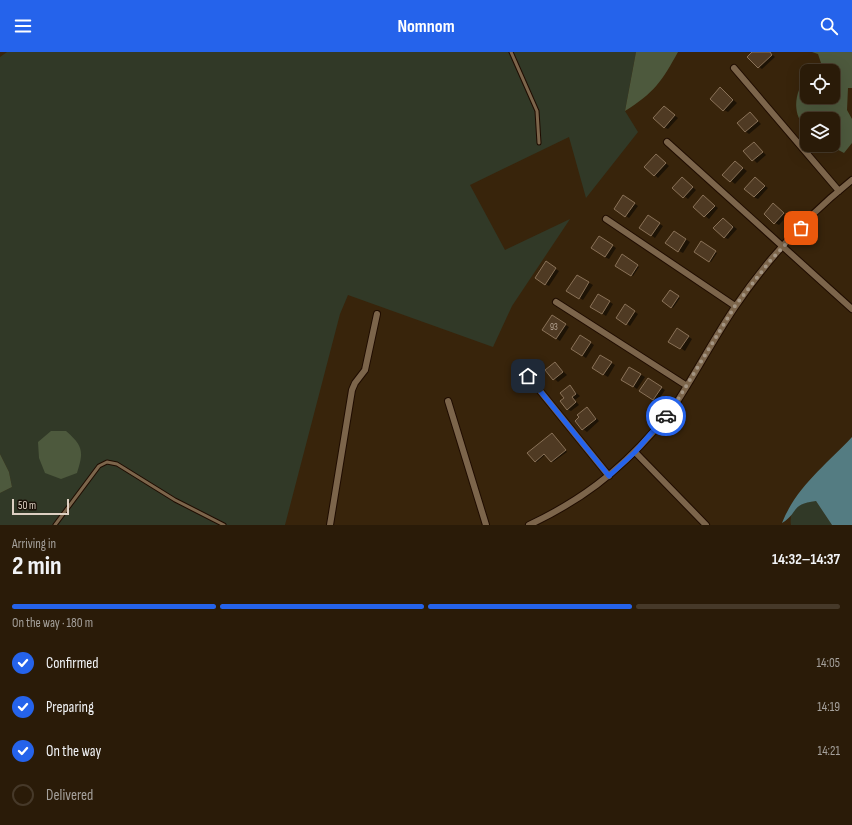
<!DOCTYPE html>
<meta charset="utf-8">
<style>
:root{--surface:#2a1b08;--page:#322412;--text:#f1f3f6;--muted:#a5a19c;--line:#463929;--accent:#2563eb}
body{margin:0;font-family:"Sofia Sans Condensed",sans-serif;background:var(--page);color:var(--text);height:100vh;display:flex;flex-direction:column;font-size:15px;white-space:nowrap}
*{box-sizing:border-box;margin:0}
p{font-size:13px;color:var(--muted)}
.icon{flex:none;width:22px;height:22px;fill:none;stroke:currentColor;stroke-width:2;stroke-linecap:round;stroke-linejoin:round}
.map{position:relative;height:473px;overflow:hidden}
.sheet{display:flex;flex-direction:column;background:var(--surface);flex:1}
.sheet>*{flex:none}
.buttons{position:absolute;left:800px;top:12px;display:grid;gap:8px}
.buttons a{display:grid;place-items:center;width:40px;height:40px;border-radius:8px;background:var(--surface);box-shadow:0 4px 16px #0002,0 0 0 1px var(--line);font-size:20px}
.scale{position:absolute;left:12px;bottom:10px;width:57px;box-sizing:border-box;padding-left:4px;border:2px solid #ddd0c2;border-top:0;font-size:11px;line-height:14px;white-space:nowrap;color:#ddd0c2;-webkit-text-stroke:3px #180f06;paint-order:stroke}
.pin{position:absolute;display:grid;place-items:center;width:34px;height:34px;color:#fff;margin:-17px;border-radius:8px;box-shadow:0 2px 6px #0006}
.courier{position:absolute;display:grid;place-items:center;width:40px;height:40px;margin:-20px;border:3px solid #2563eb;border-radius:50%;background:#fff;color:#222;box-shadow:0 1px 5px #0007}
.summary em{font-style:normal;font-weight:700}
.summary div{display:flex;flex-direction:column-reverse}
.summary{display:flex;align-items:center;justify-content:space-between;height:68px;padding:0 12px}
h1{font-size:26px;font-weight:700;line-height:30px}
.bar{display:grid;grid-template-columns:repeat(4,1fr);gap:6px 4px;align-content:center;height:48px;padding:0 12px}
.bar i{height:5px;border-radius:3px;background:var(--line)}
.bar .current{background:var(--accent)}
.bar p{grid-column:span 4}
ol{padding:0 12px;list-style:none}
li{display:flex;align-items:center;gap:12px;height:44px}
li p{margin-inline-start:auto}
li .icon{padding:4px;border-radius:50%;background:var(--accent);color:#fff;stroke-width:4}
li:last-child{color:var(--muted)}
li i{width:22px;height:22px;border:2px solid var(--line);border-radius:50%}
header{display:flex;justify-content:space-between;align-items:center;height:52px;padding:0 12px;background:var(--accent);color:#fff;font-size:18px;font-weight:700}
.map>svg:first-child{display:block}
.green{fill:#313927}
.forest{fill:#4d593d}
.water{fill:#547c82}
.shadow{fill:#0007}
.building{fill:#4f3a23;stroke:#8a7258}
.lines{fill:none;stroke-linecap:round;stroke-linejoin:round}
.service-casing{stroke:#1f0c00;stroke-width:5}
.minor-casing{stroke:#1f0c00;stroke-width:8}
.service{stroke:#7c654b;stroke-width:3}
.minor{stroke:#7c654b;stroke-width:6}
.done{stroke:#a39482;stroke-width:4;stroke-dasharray:0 7.2}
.route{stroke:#2563eb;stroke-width:5}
.labels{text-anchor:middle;stroke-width:3;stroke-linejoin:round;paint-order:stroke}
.number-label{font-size:9px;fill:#baaa9a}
</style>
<header><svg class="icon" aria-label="menu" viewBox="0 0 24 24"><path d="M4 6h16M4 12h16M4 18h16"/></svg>Nomnom<svg class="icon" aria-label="search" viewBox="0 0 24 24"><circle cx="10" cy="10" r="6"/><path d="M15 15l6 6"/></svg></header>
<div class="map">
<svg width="852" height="473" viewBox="0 0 852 473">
<rect width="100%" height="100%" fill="#38240b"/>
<!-- green -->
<path class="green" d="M7,0H636L625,59L638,80L586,146L569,85L470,133L505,198L570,167L512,254L493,295L348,243L340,262L285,473H0V441L12,435L9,420L0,402V5Z
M816,449L832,473H791C788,456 802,450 816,449Z"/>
<!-- forest -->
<path class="forest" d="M636,0H678C662,29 654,41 625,59Z
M812,0H852V36H848L847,58L852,67V91L844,101L829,93H833V67H807V76C795,67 794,51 799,38L807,34V45H833V19H821L822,14L818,2Z
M51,379H66C83,394 84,399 77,421L61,427L45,421L39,406L38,390Z
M0,402L9,420L12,435L0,441Z"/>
<!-- water -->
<path class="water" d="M852,385V473H832L816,449C790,452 799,461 782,471C796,435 827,412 852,385Z"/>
<!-- shadow -->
<path class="shadow" d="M754,0H770L775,5L762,17L759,15Z
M724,39L737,51L728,60L724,58Z
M664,55L678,66L668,77L664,75Z
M750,61L761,72L749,82L745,79Z
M754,91L766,103L757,111L745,99Z
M660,106L669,114L658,126L655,123Z
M735,110L747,119L735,132L724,123Z
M683,126L696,138L688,147L674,136Z
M755,126L768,136L758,147L754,145Z
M704,145L718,156L709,167L694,155Z
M628,147L638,154L629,166L626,164Z
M773,152L787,164L779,173L775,171Z
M652,167L663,174L655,186L641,176Z
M724,167L737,177L728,187L724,185Z
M678,182L690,190L683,201L679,199Z
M603,187L616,196L609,207L605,205Z
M702,191L717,201L711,210L695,200Z
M623,204L639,215L633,224L616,213Z
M546,211L559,219L549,234L545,232Z
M577,224L593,233L583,248L568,239Z
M670,239L680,246L673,256L663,249Z
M599,243L613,252L606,264L591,254Z
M625,253L638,262L630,274L617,265Z
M552,264L569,275L560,289L543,278Z
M677,277L692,287L685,299L670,289Z
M580,284L594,293L586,306L572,297Z
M600,304L615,313L608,325L593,316Z
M555,311L567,323L558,330L546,319Z
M630,316L645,325L637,337L623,327Z
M648,327L665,338L657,350L640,339Z
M570,335L580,344L575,348L579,353L571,359L567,357Z
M587,356L599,369L587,380L583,377Z
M553,383L567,400L553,410L546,402L537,410L535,409Z"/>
<!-- building -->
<path class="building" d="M752,0H770L772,3L758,16L747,5Z
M720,35L733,48L723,59L710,47Z
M664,54L675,63L664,76L653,66Z
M750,60L758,69L745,80L737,71Z
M754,90L763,100L752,109L743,99Z
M656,102L666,111L654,124L644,115Z
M735,109L743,116L730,130L722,123Z
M682,125L693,135L683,146L672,136Z
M755,125L765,134L754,145L744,137Z
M623,143L635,151L625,165L614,157Z
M703,143L715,154L704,165L693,155Z
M773,151L784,161L774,172L764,162Z
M648,163L660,171L651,184L639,176Z
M723,166L733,175L724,186L713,176Z
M674,179L686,187L678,200L665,191Z
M599,184L613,193L605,205L591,196Z
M701,189L716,199L709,210L694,200Z
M622,202L638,213L631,224L615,214Z
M546,209L556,216L545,233L535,226Z
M577,223L589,230L579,247L566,239Z
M670,238L679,244L671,256L662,249Z
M598,242L610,249L602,262L590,255Z
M625,252L635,259L626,273L616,266Z
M552,263L566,272L556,287L542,278Z
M677,276L689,284L680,297L668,290Z
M580,283L591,290L582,304L571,297Z
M600,303L612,310L603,323L592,316Z
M555,310L563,320L553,328L545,318Z
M629,315L641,322L633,335L621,328Z
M648,326L662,335L653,348L639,339Z
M570,333L576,342L572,345L576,350L567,358L560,349L564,346L560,341Z
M587,355L596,367L582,378L575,369L579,365L577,363Z
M552,381L566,398L551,410L544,402L535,410L527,401Z"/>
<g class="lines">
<!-- service casing -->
<g class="service-casing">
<path id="service" d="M511,0L537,59L539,91
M55,473L99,414L107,410L117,412L175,448L224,473"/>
</g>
<!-- minor casing -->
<g class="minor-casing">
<path id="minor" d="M734,16L839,139
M667,90L852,257
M606,167L735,254
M556,250L687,334
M528,324L609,424
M448,349L486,473
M635,400L706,473
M330,473L352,338L355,331L365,318L377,262
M529,473C580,449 617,421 654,379C661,370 669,362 675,353C696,321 714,286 735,255C767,208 808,163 852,128"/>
</g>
<!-- service -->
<use href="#service" class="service"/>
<!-- minor -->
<use href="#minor" class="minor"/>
</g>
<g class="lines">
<!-- done -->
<path class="done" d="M666,364L674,354L735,254L770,209L801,176"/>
<!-- route -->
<path class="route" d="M528,324L609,424L635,400L666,364"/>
</g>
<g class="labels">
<!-- number labels -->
<g class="number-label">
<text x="554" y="278">93</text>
</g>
</g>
</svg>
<div class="buttons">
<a><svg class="icon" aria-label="locate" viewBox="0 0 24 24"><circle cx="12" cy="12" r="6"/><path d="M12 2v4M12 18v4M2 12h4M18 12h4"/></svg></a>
<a><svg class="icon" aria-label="layers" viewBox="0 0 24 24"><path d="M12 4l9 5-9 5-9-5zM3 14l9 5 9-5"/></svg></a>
</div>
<div class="scale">50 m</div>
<div class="pin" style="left:801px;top:176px;background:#ea580c"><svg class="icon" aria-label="bag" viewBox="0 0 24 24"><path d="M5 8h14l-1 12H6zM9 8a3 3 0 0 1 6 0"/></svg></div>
<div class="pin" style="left:528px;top:324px;background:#1f2937"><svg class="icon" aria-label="home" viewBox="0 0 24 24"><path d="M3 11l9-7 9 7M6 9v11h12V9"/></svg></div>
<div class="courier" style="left:666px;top:364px"><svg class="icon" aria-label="car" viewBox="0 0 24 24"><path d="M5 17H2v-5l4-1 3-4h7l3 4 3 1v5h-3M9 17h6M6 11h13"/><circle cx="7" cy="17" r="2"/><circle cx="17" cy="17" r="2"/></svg></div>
</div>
<section class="sheet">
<div class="summary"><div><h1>2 min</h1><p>Arriving in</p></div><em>14:32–14:37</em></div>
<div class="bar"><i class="current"></i><i class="current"></i><i class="current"></i><i></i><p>On the way · 180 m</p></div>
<ol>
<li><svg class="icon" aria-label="check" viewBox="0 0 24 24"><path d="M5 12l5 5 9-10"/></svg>Confirmed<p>14:05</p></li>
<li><svg class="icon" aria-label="check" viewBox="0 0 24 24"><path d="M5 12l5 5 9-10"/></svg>Preparing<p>14:19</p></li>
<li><svg class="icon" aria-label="check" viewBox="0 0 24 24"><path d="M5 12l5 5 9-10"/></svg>On the way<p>14:21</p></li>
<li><i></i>Delivered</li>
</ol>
</section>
